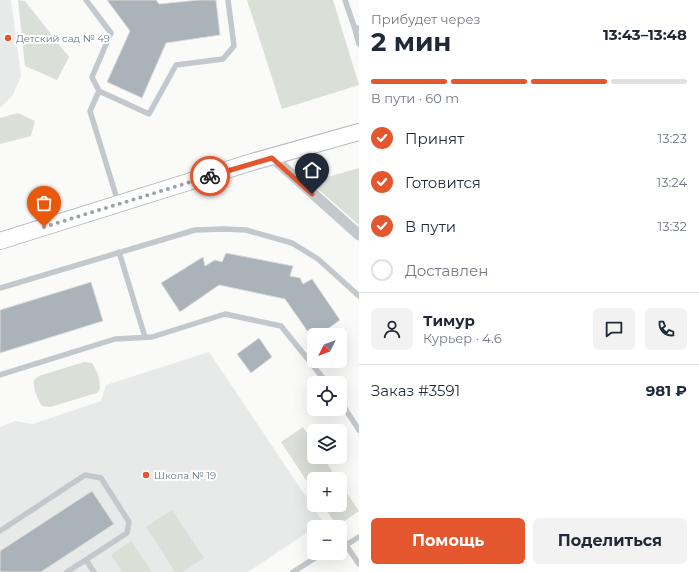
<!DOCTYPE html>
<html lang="ru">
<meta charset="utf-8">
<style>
:root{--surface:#fff;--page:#f2f2f3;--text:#1f2937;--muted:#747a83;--line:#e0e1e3;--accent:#e4572e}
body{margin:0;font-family:Montserrat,sans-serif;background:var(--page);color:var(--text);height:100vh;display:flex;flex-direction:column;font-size:15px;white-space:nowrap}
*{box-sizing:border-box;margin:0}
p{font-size:13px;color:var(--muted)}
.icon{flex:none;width:22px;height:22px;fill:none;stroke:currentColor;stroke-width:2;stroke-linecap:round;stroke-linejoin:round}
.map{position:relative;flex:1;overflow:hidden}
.details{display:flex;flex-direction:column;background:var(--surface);width:340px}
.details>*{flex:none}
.needle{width:26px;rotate:228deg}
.fabs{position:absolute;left:307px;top:328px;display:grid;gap:8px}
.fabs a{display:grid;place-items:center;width:40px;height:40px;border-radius:6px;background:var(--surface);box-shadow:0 4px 16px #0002;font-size:20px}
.pin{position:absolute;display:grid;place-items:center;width:34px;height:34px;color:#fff;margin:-41px -17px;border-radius:50% 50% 50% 0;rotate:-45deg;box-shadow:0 0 4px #0007}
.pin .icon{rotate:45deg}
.courier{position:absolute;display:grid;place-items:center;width:40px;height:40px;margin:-20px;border:3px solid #e4572e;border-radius:50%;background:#fff;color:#222;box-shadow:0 1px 5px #0007}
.headline em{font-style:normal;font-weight:700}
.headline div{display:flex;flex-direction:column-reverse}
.headline{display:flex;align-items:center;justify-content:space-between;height:68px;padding:0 12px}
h1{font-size:26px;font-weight:700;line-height:30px}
.bar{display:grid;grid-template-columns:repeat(4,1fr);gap:6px 4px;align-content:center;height:48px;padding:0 12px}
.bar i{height:5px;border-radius:3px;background:var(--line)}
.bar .selected{background:var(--accent)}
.bar p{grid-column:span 4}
.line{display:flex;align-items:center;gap:10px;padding:0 12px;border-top:1px solid var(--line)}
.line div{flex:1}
.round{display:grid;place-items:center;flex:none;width:42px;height:42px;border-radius:6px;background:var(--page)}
ol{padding:0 12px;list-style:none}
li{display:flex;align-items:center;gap:12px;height:44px}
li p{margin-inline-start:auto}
li .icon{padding:4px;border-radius:50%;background:var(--accent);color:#fff;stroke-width:4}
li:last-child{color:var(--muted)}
li i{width:22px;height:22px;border:2px solid var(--line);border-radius:50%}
.primary-button{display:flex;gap:8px;margin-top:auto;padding:8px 12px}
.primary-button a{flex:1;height:46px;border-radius:6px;background:var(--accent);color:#fff;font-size:16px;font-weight:700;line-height:46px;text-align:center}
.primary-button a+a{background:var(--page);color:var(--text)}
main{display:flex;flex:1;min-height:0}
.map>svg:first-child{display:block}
.built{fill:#e8e9e9}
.green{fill:#dadfd7}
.building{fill:#aab3b9;stroke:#dcdcda}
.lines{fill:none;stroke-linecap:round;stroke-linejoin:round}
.secondary-casing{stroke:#b3babf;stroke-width:18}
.lane{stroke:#c3c8cc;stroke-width:5.5}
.street{stroke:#c3c8cc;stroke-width:11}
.secondary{stroke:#fff;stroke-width:16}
.done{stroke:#99a4ac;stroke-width:4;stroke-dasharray:0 7.2}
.route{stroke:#e4572e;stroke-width:5}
.poi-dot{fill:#e4572e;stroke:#fff;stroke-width:1.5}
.labels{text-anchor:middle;stroke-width:4;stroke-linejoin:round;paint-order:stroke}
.poi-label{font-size:10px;fill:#657683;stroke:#fff;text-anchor:start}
</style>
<main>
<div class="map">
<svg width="359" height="572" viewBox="0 0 359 572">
<rect width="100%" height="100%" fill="#fafaf8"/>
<!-- built -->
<path class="built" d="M0,0H11L21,76L13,95L0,108Z
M209,352L323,522L248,572H0V427L15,421L33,424L101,401L106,385Z"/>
<!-- green -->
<path class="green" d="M18,0L25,1L69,57L57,80L25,66Z
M247,0H333L359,85L282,109Z
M18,113L35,121L31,136L0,144V118Z
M359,168V225L310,182Z
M84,362L92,363C97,370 104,387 97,393L50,407L42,406C38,401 32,385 34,380C35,379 38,377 39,376Z
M303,427L314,444V457H323L337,479H314V492L281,442Z
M340,483L359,511L337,526L323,505H340Z
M172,510L204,558L183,572H175L146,527Z
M131,541L152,572H122L111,555Z"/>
<!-- building -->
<path class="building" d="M107,0H156L159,4L199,0H216L220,35L166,43L142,98L107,82L130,31Z
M226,253L293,266L290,276L300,278L303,284L312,279L340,320L319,335H314L313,339L285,299L219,285L180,312L161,283L203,257L205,266L215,260L222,262Z
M91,282L103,321L0,353V310Z
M259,338L272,357L251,373L237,354Z
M92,491L114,524L41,572H0V551Z"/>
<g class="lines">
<!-- secondary casing -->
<g class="secondary-casing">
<path id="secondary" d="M0,241L252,162L359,132"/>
</g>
<!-- lane -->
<path class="lane" d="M86,0L111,33L92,77L99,91
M345,0L355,29
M359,28L355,29L359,44
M118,202L90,111L99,91L149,114L176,65L223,59L234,46L228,0
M119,252L145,337
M0,288L195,230L224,229L246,230L292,243L318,259L359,296
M0,375L115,339L152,337L225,314L281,326L327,383
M340,401L359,430
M0,531L85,475L101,478L129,522L127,533L67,572
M346,545L359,537
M340,546L346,545L359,564
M86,560L94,572
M293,572L323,553"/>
<!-- street -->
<path class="street" d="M272,157L359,235"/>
<!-- secondary -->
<use href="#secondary" class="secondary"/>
</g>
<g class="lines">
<!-- done -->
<path class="done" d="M44,227L210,176"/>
<!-- route -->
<path class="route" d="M210,176L272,158L312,194"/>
</g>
<!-- markers -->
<g class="poi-dot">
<circle cx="8" cy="38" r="4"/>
<circle cx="146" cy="475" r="4"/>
</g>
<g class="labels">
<!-- poi labels -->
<g class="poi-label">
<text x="16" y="42">Детский сад № 49</text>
<text x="154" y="479">Школа № 19</text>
</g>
</g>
</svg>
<div class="fabs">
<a><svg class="needle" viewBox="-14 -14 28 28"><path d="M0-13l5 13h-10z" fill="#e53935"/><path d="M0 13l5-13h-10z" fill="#747a83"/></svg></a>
<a><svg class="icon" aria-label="locate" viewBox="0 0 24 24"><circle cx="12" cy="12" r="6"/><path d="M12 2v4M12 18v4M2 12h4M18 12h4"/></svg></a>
<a><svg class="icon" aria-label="layers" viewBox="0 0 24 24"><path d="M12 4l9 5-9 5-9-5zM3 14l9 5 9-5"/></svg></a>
<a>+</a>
<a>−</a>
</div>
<div class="pin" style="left:44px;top:227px;background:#ea580c"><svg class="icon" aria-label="bag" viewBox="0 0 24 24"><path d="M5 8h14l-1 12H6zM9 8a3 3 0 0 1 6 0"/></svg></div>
<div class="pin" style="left:312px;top:194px;background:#1f2937"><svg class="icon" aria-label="home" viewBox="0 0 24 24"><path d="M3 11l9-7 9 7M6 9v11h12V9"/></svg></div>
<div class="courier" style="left:210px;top:176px"><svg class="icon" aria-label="bike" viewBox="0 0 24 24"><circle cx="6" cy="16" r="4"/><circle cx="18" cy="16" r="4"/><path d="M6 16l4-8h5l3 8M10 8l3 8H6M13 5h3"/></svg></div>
</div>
<section class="details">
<div class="headline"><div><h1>2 мин</h1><p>Прибудет через</p></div><em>13:43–13:48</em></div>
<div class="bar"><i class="selected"></i><i class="selected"></i><i class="selected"></i><i></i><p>В пути · 60 m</p></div>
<ol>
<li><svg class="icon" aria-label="check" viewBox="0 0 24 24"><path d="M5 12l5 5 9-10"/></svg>Принят<p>13:23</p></li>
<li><svg class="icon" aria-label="check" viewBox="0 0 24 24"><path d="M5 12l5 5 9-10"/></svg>Готовится<p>13:24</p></li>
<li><svg class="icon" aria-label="check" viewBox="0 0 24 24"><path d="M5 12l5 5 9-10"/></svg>В пути<p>13:32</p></li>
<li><i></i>Доставлен</li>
</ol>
<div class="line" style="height:72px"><a class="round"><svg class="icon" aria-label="person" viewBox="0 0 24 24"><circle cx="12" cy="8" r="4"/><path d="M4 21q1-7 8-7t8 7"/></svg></a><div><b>Тимур</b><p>Курьер · 4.6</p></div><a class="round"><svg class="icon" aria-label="chat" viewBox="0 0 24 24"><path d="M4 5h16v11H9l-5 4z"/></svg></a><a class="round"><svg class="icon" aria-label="phone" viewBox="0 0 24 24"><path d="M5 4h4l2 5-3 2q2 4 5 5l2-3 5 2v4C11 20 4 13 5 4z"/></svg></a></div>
<div class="line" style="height:52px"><div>Заказ #3591</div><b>981 ₽</b></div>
<div class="primary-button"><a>Помощь</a><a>Поделиться</a></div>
</section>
</main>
